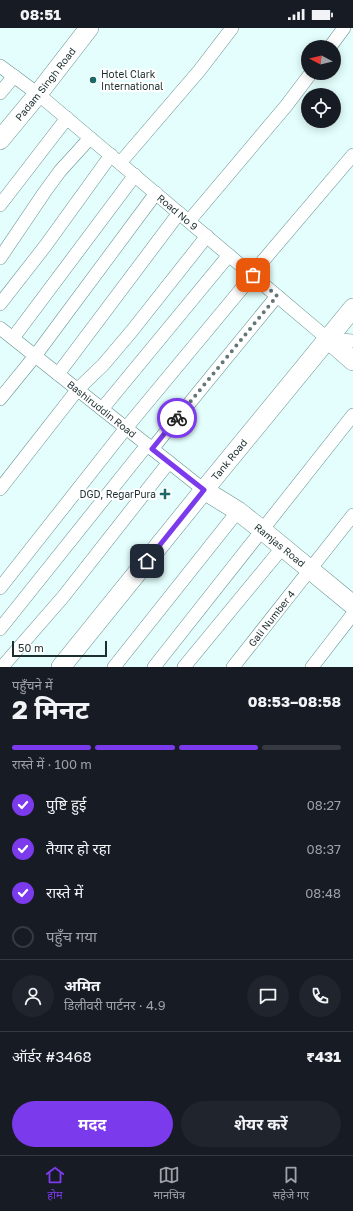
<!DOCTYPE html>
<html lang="hi">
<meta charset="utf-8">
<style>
:root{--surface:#171b24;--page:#20242c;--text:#f1f3f6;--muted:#9ea1a6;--line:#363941;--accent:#7c3aed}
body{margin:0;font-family:"Golos Text","Noto Sans Devanagari",sans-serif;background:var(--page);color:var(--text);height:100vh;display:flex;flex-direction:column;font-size:15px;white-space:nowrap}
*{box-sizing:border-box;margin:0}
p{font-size:13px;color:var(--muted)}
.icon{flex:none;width:22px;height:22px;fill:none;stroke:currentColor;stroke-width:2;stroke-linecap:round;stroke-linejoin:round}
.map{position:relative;height:639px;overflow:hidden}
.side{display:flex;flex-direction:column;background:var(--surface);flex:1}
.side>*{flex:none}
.needle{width:26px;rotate:277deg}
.buttons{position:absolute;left:301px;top:12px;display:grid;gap:8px}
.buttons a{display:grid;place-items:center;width:40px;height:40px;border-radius:50%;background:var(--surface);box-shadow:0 2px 10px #0003;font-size:20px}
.scale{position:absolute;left:12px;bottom:10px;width:95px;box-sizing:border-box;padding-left:4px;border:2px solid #1d2e2e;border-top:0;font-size:11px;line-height:14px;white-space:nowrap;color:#1d2e2e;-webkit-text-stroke:3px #fff;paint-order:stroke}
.pin{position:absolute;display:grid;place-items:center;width:34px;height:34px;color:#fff;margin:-17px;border-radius:8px;box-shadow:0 2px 6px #0006}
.courier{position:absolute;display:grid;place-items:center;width:40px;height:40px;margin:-20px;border:3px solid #7c3aed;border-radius:50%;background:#fff;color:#222;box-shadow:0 1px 5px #0007}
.overview em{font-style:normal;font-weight:700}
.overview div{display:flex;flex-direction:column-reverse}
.overview{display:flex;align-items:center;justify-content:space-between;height:68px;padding:0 12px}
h1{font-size:26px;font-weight:700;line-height:30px}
.bar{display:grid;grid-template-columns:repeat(4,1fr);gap:6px 4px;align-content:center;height:48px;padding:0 12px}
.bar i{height:5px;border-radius:3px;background:var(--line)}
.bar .active{background:var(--accent)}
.bar p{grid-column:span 4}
.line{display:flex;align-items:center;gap:10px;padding:0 12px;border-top:1px solid var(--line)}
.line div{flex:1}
.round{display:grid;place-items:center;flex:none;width:42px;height:42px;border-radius:21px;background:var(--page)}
ol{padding:0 12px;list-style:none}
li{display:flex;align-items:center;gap:12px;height:44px}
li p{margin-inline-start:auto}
li .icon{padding:4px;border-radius:50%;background:var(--accent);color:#fff;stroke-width:4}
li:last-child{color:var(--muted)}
li i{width:22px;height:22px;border:2px solid var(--line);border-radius:50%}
.action{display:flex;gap:8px;margin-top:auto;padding:8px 12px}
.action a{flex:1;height:46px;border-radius:24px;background:var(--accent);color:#fff;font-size:16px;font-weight:700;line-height:46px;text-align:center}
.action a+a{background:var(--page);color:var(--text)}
.status{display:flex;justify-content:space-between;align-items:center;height:28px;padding:0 20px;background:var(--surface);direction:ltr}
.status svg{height:11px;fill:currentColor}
.dock{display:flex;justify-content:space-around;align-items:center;height:56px;border-top:1px solid var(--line);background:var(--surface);font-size:11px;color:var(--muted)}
.dock a{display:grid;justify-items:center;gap:2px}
.dock .active{color:var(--accent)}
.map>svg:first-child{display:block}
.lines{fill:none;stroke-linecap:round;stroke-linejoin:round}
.street-casing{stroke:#66908e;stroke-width:14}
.secondary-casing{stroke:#66908e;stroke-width:20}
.street{stroke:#fff;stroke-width:13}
.secondary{stroke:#fff;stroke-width:19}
.done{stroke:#627776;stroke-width:4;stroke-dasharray:0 7.2}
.route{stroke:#7c3aed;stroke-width:5}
.poi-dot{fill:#1c6967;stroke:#fff;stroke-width:1.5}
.labels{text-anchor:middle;stroke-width:4;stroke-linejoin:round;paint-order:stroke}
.poi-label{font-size:10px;fill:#1d2e2e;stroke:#fff;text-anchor:start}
.street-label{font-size:10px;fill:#1d2e2e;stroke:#fff}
</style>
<div class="status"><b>08:51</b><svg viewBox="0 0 49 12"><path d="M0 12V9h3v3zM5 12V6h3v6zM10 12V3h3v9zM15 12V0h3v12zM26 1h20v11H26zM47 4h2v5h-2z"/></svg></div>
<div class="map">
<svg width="353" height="639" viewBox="0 0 353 639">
<rect width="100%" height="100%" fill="#e3fefc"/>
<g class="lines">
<!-- street casing -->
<g class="street-casing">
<g id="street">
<path d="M330,19L344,0"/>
<path id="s1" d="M0,38L38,66L328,311L353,313"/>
<path d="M0,65L14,48"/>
<path d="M120,135L199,43L232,0"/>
<path d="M0,177L67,90"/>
<path d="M189,193L286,78L311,45"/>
<path d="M0,230L44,165L60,143L90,110"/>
<path d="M262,234L353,127"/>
<path d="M0,276L46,217L111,127"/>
<path id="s2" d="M0,300L204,462"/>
<path d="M13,310L135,147"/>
<path d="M58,346L179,185"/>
<path d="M0,371L35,328L156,165"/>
<path d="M102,381L229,227"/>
<path d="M152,421L277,268"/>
<path d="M0,461L78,361L103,337L131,304L207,208"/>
<path d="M0,560L126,400L253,247"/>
<path d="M0,601L147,417"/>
<path d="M2,639L63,569L169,434"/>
<path d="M114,639L238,483"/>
<path d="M154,639L353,387"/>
<path d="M184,639L282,520"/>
<path id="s3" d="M233,639L353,487"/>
<path d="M312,639L353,586"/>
</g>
</g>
<!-- secondary casing -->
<g class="secondary-casing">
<g id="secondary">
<path id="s4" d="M0,112L38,66L89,0"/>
<path d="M328,311L353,333"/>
<path id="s5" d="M204,462L238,483L262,502L353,577"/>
<path id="s6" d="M61,639L204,462L353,280"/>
</g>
</g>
<!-- street -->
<use href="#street" class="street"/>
<!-- secondary -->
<use href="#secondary" class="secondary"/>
</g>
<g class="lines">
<!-- done -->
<path class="done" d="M177,390L277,268L253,247"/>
<!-- route -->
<path class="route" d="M147,533L204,462L152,421L177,390"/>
</g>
<!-- markers -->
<g class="poi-dot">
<circle cx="93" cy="52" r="4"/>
<path d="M163 460h4v4h4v4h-4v4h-4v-4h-4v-4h4z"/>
</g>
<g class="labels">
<!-- poi labels -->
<g class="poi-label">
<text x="101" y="50">Hotel Clark<tspan x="101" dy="12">International</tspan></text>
<text x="156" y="470" text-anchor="end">DGD, RegarPura</text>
</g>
<!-- street labels -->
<g class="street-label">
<text dy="4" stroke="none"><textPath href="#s4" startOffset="72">Padam Singh Road</textPath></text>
<text dy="4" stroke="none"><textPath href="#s1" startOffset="230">Road No 9</textPath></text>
<text dy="4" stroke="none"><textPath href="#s2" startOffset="130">Bashiruddin Road</textPath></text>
<text dy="4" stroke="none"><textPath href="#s6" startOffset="267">Tank Road</textPath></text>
<text dy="4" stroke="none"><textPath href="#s5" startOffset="94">Ramjas Road</textPath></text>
<text dy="4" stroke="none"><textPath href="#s3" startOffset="62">Gali Number 4</textPath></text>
</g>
</g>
</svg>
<div class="buttons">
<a><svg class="needle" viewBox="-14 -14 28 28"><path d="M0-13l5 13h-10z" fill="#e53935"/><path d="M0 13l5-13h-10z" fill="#9ea1a6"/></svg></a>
<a><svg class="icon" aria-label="locate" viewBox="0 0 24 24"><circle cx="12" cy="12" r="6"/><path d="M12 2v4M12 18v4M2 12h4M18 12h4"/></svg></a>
</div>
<div class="scale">50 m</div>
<div class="pin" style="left:253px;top:247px;background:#ea580c"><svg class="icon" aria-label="bag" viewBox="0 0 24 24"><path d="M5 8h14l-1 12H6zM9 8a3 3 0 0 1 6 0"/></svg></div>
<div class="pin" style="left:147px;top:533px;background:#1f2937"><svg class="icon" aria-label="home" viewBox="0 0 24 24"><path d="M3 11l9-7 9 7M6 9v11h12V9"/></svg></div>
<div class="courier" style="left:177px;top:390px"><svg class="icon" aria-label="bike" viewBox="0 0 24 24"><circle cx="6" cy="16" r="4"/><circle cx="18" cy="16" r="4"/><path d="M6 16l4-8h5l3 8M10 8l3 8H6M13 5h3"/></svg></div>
</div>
<section class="side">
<div class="overview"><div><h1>2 मिनट</h1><p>पहुँचने में</p></div><em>08:53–08:58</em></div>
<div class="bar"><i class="active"></i><i class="active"></i><i class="active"></i><i></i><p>रास्ते में · 100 m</p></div>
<ol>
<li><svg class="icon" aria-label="check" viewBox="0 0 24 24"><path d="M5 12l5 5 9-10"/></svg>पुष्टि हुई<p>08:27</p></li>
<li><svg class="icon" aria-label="check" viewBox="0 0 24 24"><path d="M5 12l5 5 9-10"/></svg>तैयार हो रहा<p>08:37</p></li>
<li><svg class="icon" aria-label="check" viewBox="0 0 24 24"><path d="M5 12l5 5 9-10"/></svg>रास्ते में<p>08:48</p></li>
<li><i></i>पहुँच गया</li>
</ol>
<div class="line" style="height:72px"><a class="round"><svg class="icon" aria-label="person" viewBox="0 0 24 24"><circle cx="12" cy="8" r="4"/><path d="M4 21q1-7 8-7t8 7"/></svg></a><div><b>अमित</b><p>डिलीवरी पार्टनर · 4.9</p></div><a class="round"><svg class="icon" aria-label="chat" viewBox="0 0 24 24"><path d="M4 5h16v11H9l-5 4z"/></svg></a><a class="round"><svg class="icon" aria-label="phone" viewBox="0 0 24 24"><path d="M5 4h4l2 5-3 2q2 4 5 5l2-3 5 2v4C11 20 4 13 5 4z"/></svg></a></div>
<div class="line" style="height:52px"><div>ऑर्डर #3468</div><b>₹431</b></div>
<div class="action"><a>मदद</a><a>शेयर करें</a></div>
</section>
<nav class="dock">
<a class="active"><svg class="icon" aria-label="home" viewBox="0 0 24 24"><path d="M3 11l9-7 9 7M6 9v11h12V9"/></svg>होम</a>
<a><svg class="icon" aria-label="map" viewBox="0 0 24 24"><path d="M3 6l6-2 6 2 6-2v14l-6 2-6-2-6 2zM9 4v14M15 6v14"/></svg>मानचित्र</a>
<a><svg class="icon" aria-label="saved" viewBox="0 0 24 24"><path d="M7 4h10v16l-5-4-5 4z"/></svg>सहेजे गए</a>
</nav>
